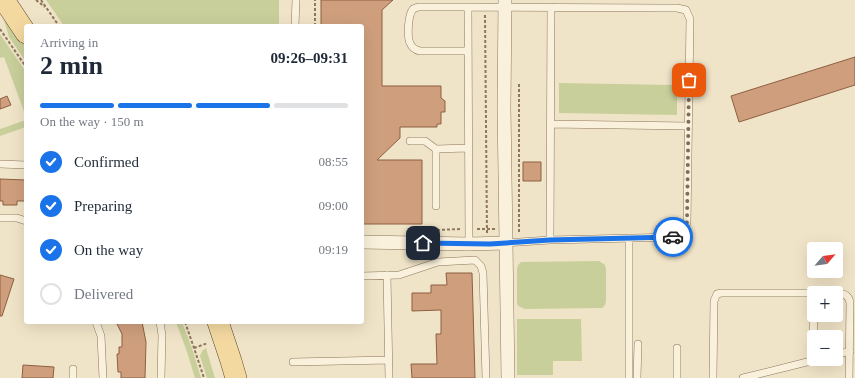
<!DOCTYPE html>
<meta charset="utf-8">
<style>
:root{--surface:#fff;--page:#f2f2f3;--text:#1f2937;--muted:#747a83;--line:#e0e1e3;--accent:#1a73e8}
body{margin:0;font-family:Georgia,serif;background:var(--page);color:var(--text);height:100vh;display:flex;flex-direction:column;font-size:15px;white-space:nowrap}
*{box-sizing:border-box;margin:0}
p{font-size:13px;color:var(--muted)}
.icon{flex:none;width:22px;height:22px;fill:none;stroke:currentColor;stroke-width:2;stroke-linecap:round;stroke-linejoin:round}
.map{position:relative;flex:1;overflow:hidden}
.details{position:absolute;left:24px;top:24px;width:340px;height:300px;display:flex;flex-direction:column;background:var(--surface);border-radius:4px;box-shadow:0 4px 16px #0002}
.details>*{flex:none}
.needle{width:26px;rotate:62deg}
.controls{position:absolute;left:807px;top:242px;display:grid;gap:8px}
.controls a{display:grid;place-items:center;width:36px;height:36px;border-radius:4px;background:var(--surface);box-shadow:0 4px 16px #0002;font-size:20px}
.pin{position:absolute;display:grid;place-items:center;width:34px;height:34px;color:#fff;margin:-17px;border-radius:8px;box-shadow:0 2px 6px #0006}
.courier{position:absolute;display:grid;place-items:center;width:40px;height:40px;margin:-20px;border:3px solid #1a73e8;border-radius:50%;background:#fff;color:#222;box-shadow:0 1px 5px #0007}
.summary em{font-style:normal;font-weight:700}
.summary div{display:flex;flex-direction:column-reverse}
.summary{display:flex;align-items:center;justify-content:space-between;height:68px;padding:0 16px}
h1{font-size:26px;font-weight:700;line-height:30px}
.bar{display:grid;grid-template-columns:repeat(4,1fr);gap:6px 4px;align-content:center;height:48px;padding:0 16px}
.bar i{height:5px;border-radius:3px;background:var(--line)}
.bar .on{background:var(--accent)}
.bar p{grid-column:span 4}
ol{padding:0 16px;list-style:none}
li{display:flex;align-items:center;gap:12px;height:44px}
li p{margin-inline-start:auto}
li .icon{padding:4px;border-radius:50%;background:var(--accent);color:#fff;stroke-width:4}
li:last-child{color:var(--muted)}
li i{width:22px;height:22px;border:2px solid var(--line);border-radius:50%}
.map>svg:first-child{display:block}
.green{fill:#c9cf9b}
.building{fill:#cf9f7d;stroke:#8d5f41}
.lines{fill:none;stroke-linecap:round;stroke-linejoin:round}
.lane-casing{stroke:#8d765c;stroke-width:8}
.street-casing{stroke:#8d765c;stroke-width:14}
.primary-casing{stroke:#5b4430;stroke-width:22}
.path{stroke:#8d765c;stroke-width:2;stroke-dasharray:3 2;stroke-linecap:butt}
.lane{stroke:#faf1dc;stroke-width:7}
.street{stroke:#faf1dc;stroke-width:13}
.primary{stroke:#f3d9a0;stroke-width:21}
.done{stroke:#7c6e5b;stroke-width:4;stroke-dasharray:0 7.2}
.route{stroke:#1a73e8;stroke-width:5}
</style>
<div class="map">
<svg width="855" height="378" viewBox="0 0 855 378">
<rect width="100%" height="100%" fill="#f0e4c8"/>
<!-- green -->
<path class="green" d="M46,0H279V26H64Z
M1,10L26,47V62L9,37Z
M0,34L26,72V117L4,57L0,58Z
M559,83L677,85V115L559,113Z
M26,120V127L0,136V129Z
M599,261L605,265L606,269V301L605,305L602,308L525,309L518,306L517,303V269L518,265L521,262Z
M517,319H581L582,361H553V375H517Z
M176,322H182L192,348L201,378H195L187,352Z
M206,348L215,378H207L200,356L202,351Z"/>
<!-- building -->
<path class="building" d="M321,0H393L382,10V86H441V98L445,101V112H441V124H437V127H400V138L377,160H422V224H362V26H321Z
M855,57V85L739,122L731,96Z
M7,96L11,105L0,109V99Z
M523,162H541V181H523Z
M0,179L26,180V201H17V205H3V201H0Z
M446,273H472L475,378H412L411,364H437L436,334H441V310L412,311V293H431V285H447Z
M0,275L14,279L2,316H0Z
M116,322H142L146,342L145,378H121V372H118L117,354H119V347H122V334Z
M23,365L54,367L53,378H22Z"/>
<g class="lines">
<!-- lane casing -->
<g class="lane-casing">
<path id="lane" d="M468,7H418L413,9C408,15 407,36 410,43C412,48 415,50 420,51H468
M295,26L296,0
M550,124L688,126
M410,141H425L436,149
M0,164L26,165
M436,206V149L468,148
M0,218H17L26,221
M629,238V378
M550,240L551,7
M469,244L468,7L660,8H677L686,10L690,19L687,222C685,229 684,234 676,237L550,240L506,243
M387,275L389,378
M362,276L399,275L438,262L475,260L481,266L483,273L486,378
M836,293C844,293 849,295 850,303L849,378
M96,322L101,336L103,378
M160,322L162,335L161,378
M836,355L850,351
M813,361L814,293
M293,362L389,360
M73,378V369
M637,378L638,344
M677,378V348
M713,378L714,301L717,294L721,293H828
M743,378L819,359"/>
</g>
<!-- street casing -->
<g class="street-casing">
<path id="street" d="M505,0L504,107L508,378
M362,242L469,244L506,243"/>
</g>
<!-- primary casing -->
<g class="primary-casing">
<path id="primary" d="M4,0L26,33
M218,322L231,361L236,378"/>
</g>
<!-- path -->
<path class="path" d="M36,0L45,7
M41,0L59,26
M485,15L487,233
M315,26V0
M0,29L26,67
M519,84V234
M477,229H495
M437,230L461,229
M185,322L194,348L204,378
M194,348L208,343"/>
<!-- lane -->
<use href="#lane" class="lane"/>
<!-- street -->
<use href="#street" class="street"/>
<!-- primary -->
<use href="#primary" class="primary"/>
</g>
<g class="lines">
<!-- done -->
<path class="done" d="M673,237C682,236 685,230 687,222L689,80"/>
<!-- route -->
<path class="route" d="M423,243L490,244L550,240L673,237"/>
</g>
</svg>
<div class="controls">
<a><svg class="needle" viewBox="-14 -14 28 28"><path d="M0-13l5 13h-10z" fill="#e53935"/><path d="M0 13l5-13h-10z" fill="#747a83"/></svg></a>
<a>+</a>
<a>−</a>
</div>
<div class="pin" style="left:689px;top:80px;background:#ea580c"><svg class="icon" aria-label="bag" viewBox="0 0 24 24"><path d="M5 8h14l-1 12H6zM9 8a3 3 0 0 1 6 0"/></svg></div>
<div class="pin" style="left:423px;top:243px;background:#1f2937"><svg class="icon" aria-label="home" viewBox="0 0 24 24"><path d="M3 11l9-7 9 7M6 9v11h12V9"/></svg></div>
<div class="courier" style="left:673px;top:237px"><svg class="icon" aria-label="car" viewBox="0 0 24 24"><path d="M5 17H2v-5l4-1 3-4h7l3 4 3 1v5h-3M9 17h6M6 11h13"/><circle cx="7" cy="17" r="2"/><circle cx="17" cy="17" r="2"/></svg></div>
<section class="details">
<div class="summary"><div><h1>2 min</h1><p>Arriving in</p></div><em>09:26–09:31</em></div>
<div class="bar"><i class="on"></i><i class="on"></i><i class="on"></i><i></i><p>On the way · 150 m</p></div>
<ol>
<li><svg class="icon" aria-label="check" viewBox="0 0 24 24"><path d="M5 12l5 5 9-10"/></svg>Confirmed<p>08:55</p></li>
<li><svg class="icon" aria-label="check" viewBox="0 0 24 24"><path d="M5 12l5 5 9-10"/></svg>Preparing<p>09:00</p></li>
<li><svg class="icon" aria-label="check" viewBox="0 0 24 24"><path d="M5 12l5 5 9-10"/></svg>On the way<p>09:19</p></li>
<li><i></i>Delivered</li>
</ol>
</section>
</div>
